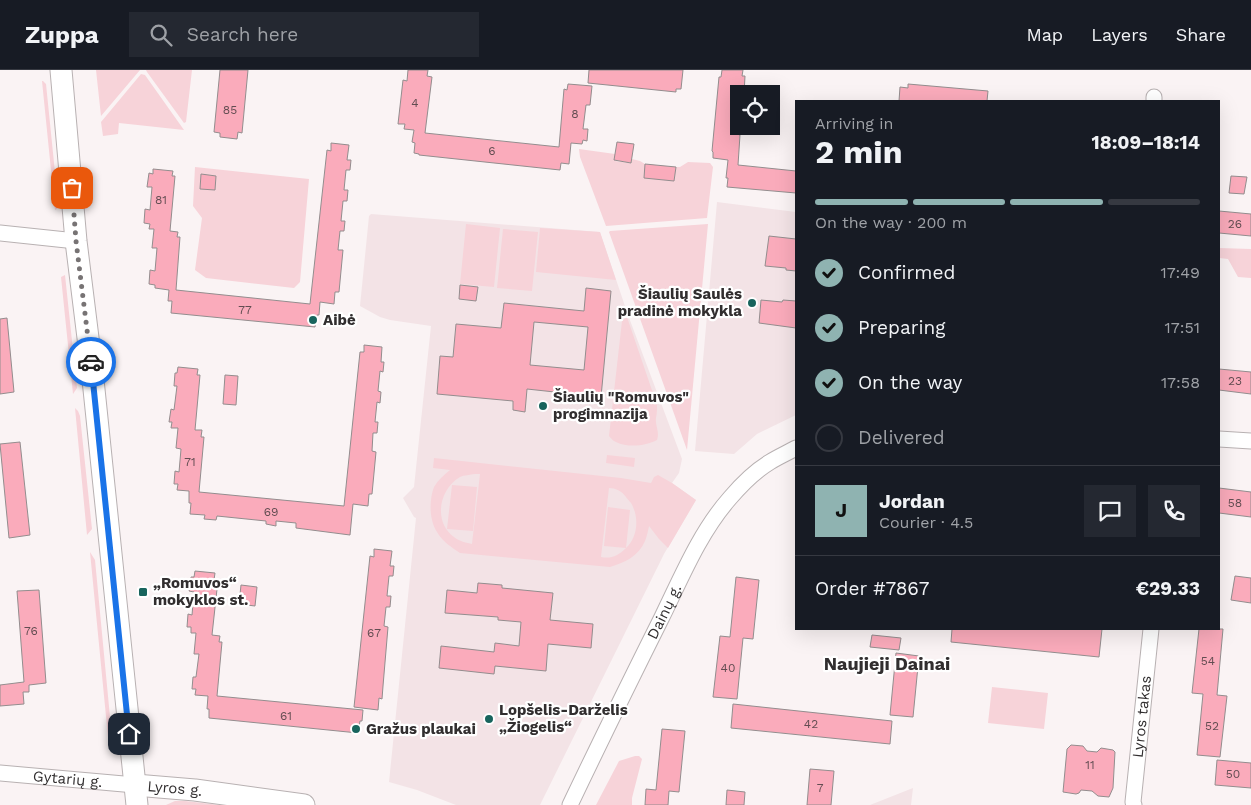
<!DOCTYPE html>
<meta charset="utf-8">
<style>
:root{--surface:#171b24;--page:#242831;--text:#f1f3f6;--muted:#9ea1a6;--line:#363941;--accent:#8fb3b1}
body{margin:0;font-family:"Work Sans",sans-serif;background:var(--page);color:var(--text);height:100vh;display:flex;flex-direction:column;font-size:19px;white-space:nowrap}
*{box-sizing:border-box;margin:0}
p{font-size:16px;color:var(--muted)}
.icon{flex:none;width:28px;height:28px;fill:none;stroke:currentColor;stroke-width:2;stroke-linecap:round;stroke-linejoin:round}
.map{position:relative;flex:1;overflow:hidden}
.side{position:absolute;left:795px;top:30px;width:425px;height:530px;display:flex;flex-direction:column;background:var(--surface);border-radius:0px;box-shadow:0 5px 20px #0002}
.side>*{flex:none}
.controls{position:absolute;left:730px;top:15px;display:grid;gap:10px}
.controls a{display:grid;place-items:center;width:50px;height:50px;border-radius:0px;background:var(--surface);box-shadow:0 5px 20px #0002;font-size:25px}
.pin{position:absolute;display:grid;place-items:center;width:42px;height:42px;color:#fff;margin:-21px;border-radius:10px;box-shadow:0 2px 8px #0006}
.courier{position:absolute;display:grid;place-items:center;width:50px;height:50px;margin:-25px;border:4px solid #1a73e8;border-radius:50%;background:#fff;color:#222;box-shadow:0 1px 6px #0007}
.headline em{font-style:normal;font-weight:700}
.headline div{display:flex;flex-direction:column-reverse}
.headline{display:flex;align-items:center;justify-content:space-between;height:85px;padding:0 20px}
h1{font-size:32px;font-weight:700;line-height:38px}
.bar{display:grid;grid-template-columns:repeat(4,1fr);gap:8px 5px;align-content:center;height:60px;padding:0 20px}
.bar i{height:6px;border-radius:4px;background:var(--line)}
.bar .on{background:var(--accent)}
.bar p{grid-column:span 4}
.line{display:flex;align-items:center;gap:12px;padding:0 20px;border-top:1px solid var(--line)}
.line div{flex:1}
.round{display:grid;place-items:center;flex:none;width:52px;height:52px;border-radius:0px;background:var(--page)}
ol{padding:0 20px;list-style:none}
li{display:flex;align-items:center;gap:15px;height:55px}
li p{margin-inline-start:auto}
li .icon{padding:5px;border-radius:50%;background:var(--accent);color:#111;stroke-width:4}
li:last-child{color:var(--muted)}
li i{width:28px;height:28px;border:2px solid var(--line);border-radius:50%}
header{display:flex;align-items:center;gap:30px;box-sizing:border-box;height:70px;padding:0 25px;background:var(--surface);border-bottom:1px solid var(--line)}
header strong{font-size:24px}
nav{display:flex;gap:28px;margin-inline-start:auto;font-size:18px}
.search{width:350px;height:45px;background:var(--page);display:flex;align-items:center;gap:12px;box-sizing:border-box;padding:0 18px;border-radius:0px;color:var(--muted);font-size:19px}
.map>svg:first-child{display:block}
.built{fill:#f3e3e6}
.green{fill:#f7d3d9;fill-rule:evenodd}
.building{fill:#faabbb;stroke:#938d8e;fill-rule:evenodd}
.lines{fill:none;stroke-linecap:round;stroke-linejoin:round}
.street-casing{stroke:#b8b1b2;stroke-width:17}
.secondary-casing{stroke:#b8b1b2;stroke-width:23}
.street{stroke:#fff;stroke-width:15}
.secondary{stroke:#fff;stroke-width:21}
.done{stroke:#777374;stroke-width:5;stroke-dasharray:0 9}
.route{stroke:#1a73e8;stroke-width:6}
.poi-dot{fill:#18645d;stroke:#fff;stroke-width:2}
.labels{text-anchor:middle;stroke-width:4.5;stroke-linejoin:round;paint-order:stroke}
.number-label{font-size:12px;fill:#634d52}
.poi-label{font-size:15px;font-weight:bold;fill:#312e2f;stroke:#fff;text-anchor:start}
.street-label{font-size:15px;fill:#312e2f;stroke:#fff}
.quarter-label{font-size:18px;font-weight:bold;fill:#312e2f;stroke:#fff}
</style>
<header>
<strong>Zuppa</strong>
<div class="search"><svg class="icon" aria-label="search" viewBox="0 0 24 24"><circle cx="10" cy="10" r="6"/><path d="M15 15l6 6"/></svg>Search here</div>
<nav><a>Map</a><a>Layers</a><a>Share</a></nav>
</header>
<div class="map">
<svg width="1251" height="735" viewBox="0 0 1251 735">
<rect width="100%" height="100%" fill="#faf3f4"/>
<!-- built -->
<path class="built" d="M717,132L796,142V345L757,364L734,384L695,381Z
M371,144L600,162L628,245L682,389L679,403L672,413L696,430L664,484L540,735H456L417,720L389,712L416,448L414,447L403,428L414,417L431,256L390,250L380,247L360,236L369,146Z
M913,718L911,735H870Z"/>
<!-- green -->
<path class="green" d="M96,0H140L101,46Z
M146,0H192L186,52L184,53L147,2Z
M141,4L145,5L184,60L119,53L118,64L103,66L101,52Z
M42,11H43L46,14L58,132L57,139L55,140Z
M579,79L615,84V91L631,93L632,89L640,91L645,94V108L674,111L676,97H680L688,92L710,93L713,97L707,148L606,156L580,87Z
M195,97L309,109L300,212L294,218L206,208L195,200L202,148L193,136ZM201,104L216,106L215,120L200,118Z
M466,154L500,158L494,217L460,214Z
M708,154L687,380L609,162L610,161Z
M540,158L600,162L616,210L536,202Z
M503,159L538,162L532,221L497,218Z
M1219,178L1251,179V208L1238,207L1228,189L1219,188Z
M65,205L77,318L73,324L61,207Z
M623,243L627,247L657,335C657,340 657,343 656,348C655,356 660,362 657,370C646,376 628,378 616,372C613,371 611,368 609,366L622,251L621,245Z
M75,338L78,341L80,346L92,459L87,465Z
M607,385L635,388L634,397L606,393Z
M434,388L621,408L651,413L654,407L658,405L672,413L696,430L668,478L659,469L649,456C648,461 647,466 645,471C639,486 624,493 610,497L460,483C451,477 442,471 437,462C429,450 429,430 434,417C438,410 444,405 450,400L433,398ZM475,404H480L472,474C467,473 459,471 454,467C433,452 439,419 460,407C464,405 470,405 475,404ZM609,418C615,418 622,421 626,427C628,430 632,433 633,437C639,450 637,468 626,478L630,440L608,437L604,476L626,478C618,486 611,489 601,487Z
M452,415L477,417L473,461L447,459Z
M90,482L95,490L110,647V662L108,667Z
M992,617L1048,623L1044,659L988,653Z
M635,686H639L642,689L632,728V735H596L619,691Z
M175,731H185L220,735H166Z"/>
<!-- building -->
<path class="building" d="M220,0H248L242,63L238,62L237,69L220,67V63L214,62Z
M408,0H428L427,6L432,7L425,63L559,77L564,19L567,20L568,14L592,16L590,35H586L583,59H588L587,71L583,70L582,74L571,73L569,94L561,93L560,100L419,85V84L414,83L415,73L412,72L414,60L404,59L405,54H398L403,10L407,11Z
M589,0H683L681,19H676V22L588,13Z
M722,0H743L742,6H745L744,24H739V65H740L738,95L796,101V123L727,117L728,108H726L728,90L713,88V82L712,81L719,7H721Z
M908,14L988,21L987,31H899L900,17L908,18Z
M617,72L634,74L631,93L614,90Z
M331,73L349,75L347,90H351L350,100H346L344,120H348L347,131H343L341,151H345L344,161H340L338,180H343L339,222H335L334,234L320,232L319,245H317L315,257L171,243L172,231H168L169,220L155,218V215L149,214L150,200L155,201L157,178H152L154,159H149L150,154L144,153L145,139L150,140L152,117H147L149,103L153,104V99L173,101L172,106H175L170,161L178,162L177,167H180L176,220L310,234L327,80L331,81Z
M645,94L676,97L674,111L644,108Z
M201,104L216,106L215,120L200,119Z
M1231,106L1247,107L1244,124L1229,123Z
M1219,141L1251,144V166L1219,163Z
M769,166L796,169V201L786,200V198L765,196Z
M460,215L478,217L476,231L459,229Z
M586,218L611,221L601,327L527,319L525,342L513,340V331L437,324L440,286L453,287L456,254L501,258L504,233L584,241ZM534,252L588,257L584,300L530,295Z
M761,230L782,232L783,230L796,231V258L759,253Z
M7,248L14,322L0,324V249Z
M364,275L382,277L381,292H384L383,302L380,301L378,321L381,322L380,333L377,332L375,352H378L377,363H373L372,381L376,382L372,424H369L368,436L353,434L350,465L296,458V453L276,451V456L266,454V451L217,446L216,450L204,449L205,445L190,444L191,433H189V421L177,420L178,414H174L175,401L179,402L181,379L176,378L178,358H171L172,352H169L171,339L174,340L177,316H174L175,303H177L178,297L198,299L197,305H200L195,360H202L201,367H204L199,422L344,436L360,282H364Z
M1219,299L1251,302V324L1219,320Z
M225,305L238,306L236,335L223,334Z
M20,372L30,465L9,468L0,374Z
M1219,418L1251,422V447L1219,443Z
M374,479L392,481L390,496H394L393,506H389L387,526H391L390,537H386L384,556L388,557L383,616L382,629L379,628L378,640L354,637L370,486L374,487Z
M195,501L215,503L214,510H218L212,565L220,566L219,572H222L217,626L363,640L362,651H360L358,663L209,648V639H207L208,626L195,625L196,619H192L193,607H196L199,584H194L196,563H191V557H187L188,544L192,545L194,522L189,521L191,507H194Z
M1235,506L1251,508V533L1231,530Z
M736,507L759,510L753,569L743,568L737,629L713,627L720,566L730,567Z
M478,513L502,515V518L553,523L550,550L593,554L591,578L548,574L546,601L495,596L494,604L439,598L441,576L494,582L495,573L519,576L521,552L498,550V547L445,543L447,520L477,523Z
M241,515L257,517L255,536L239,534Z
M39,520L46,613L29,615V622H23L24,634L0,636V615L24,612L17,521Z
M952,559H1102L1099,587L951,572Z
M1199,559H1223L1217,625L1227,626L1220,687L1197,685L1203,624L1192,623Z
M872,565L901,568L899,580L870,577Z
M896,583L919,586L913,647L890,645Z
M733,634L892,651L890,674L731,658Z
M662,659L685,661L679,722L669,721L668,735H645L646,719L656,720Z
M1071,675L1083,676L1087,681L1097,682L1101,678L1113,680L1115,682L1113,718L1109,727L1098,726L1092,721L1081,720L1079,723L1076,724L1063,722L1067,679Z
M1217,690L1251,693V718L1215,715Z
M810,699L834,701L831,735H807Z
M727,720L745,722L744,735H726Z"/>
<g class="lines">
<!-- street casing -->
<g class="street-casing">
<g id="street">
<path d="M1154,31V27"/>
<path d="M0,163L76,171"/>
<path d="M1219,369L1251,371"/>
<path id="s1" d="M0,703L135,715"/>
<path id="s2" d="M570,735C600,672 631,609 662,547C682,506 700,462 730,428C741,415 755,401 770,392C778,387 787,383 796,378"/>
<path id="s3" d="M1134,735L1133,732L1151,559"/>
</g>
</g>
<!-- secondary casing -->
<g class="secondary-casing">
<g id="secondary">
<path d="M61,0L76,171L92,300L137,735"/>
<path id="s4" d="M135,715L195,720L304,735"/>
</g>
</g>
<!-- street -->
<use href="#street" class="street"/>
<!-- secondary -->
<use href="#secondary" class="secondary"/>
</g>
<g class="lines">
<!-- done -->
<path class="done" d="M72,118L76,171L91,292"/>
<!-- route -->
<path class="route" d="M91,292L129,664"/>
</g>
<!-- markers -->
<g class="poi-dot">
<circle cx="752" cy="233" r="5"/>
<circle cx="313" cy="250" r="5"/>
<circle cx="543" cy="336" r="5"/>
<rect x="138" y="517" width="10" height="10" rx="2.5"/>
<circle cx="489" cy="649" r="5"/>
<circle cx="356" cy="659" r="5"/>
</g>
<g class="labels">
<!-- number labels -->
<g class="number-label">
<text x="415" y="37">4</text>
<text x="230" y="44">85</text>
<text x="575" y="48">8</text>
<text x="492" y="85">6</text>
<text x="161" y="134">81</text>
<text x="1235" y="158">26</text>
<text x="245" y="244">77</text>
<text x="1235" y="315">23</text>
<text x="190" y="396">71</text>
<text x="1235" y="437">58</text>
<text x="271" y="446">69</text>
<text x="31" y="565">76</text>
<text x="374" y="567">67</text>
<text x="1208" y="595">54</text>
<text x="728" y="602">40</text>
<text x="286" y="650">61</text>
<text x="811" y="658">42</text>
<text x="1212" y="660">52</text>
<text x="1090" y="699">11</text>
<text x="1233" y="708">50</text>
<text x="820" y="722">7</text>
</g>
<!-- poi labels -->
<g class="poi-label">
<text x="742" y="229" text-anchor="end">Šiaulių Saulės<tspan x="742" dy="17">pradinė mokykla</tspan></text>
<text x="323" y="255">Aibė</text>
<text x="553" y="332">Šiaulių "Romuvos"<tspan x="553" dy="17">progimnazija</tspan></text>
<text x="153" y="518">„Romuvos“<tspan x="153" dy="17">mokyklos st.</tspan></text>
<text x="499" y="645">Lopšelis-Darželis<tspan x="499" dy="17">„Žiogelis“</tspan></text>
<text x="366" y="664">Gražus plaukai</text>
</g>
<!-- street labels -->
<g class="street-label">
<text dy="5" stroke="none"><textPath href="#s2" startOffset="215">Dainų g.</textPath></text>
<text dy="5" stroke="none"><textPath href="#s3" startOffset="89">Lyros takas</textPath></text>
<text dy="5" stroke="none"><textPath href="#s1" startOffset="68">Gytarių g.</textPath></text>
<text dy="5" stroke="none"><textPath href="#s4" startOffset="40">Lyros g.</textPath></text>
</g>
<!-- quarter labels -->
<g class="quarter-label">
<text x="887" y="600">Naujieji Dainai</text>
</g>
</g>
</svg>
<div class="controls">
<a><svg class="icon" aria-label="locate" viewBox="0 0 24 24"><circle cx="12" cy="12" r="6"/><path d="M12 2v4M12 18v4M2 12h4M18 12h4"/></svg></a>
</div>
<div class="pin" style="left:72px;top:118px;background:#ea580c"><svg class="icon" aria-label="bag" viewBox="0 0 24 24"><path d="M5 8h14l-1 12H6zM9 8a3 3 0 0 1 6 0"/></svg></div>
<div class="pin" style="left:129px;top:664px;background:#1f2937"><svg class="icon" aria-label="home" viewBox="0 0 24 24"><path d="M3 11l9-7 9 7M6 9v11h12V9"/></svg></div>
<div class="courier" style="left:91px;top:292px"><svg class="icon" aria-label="car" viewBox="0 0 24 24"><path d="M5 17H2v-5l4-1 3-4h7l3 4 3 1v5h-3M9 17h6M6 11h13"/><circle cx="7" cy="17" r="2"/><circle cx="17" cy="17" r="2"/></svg></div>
<section class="side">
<div class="headline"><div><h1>2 min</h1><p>Arriving in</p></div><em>18:09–18:14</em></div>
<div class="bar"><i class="on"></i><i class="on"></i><i class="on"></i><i></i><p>On the way · 200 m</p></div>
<ol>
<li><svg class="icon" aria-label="check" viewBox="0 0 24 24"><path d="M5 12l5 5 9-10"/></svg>Confirmed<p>17:49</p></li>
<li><svg class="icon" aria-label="check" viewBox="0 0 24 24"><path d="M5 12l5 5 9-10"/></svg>Preparing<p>17:51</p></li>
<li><svg class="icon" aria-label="check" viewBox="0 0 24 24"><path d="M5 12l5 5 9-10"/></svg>On the way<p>17:58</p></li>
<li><i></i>Delivered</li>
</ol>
<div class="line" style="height:90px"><b class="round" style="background:var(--accent);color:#111">J</b><div><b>Jordan</b><p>Courier · 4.5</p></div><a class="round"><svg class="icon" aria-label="chat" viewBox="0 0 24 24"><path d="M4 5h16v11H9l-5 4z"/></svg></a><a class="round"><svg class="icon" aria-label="phone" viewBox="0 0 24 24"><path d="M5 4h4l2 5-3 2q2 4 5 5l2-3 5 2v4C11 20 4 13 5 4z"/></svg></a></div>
<div class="line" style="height:65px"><div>Order #7867</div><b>€29.33</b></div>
</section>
</div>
